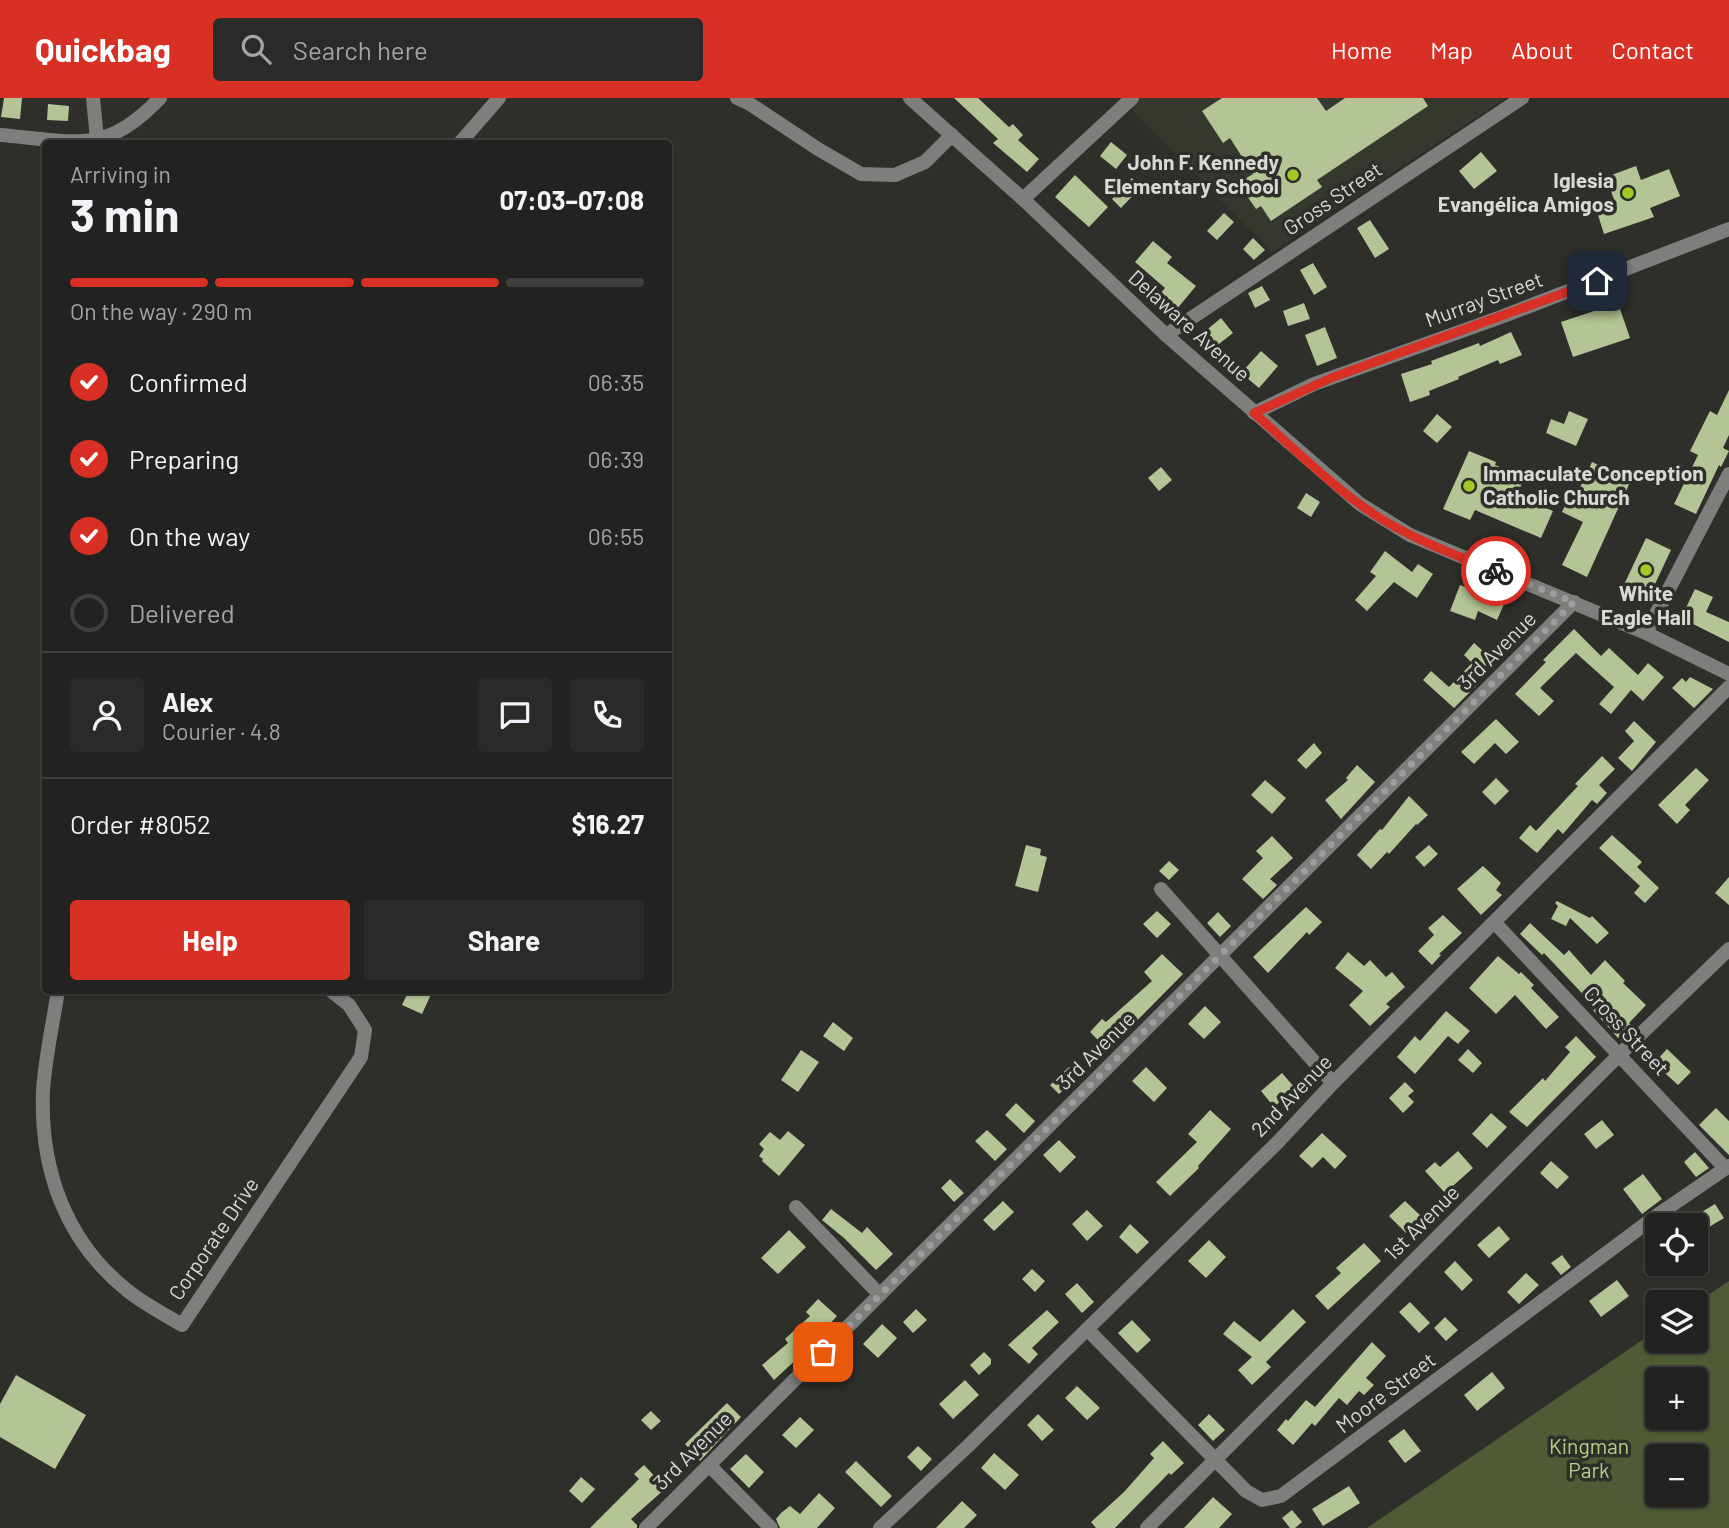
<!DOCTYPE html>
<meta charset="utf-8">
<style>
:root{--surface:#222320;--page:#2a2b29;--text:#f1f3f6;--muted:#a2a4a5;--line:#3f403e;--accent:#d93025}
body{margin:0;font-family:Barlow,sans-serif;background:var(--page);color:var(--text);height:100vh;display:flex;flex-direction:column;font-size:26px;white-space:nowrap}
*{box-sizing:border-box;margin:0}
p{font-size:23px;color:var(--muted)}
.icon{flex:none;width:38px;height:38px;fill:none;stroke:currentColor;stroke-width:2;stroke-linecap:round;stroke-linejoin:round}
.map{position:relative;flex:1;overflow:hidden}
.sheet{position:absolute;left:42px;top:42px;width:630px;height:854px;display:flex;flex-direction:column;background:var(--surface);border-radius:7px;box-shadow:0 2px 5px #0004,0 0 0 2px var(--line)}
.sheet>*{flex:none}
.buttons{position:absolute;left:1645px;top:1115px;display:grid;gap:14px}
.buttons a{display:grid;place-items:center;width:63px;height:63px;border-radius:7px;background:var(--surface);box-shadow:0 2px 5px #0004,0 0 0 2px var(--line);font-size:35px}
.pin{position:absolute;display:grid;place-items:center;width:60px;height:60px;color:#fff;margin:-30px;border-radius:14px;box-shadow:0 4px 10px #0006}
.courier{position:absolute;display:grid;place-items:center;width:70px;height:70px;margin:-35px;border:5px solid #d93025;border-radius:50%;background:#fff;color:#222;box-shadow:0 2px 9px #0007}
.overview em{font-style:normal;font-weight:700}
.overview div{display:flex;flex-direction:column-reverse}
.overview{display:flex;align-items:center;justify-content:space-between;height:119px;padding:0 28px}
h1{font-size:46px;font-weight:700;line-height:52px}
.bar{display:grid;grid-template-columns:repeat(4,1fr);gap:10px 7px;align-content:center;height:84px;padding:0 28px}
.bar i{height:9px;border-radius:5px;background:var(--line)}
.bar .selected{background:var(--accent)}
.bar p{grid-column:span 4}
.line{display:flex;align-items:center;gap:18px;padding:0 28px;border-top:2px solid var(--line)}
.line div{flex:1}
.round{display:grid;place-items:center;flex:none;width:74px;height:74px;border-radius:7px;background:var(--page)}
ol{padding:0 28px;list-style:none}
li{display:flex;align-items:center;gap:21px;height:77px}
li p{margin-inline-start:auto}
li .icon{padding:7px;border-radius:50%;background:var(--accent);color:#fff;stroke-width:4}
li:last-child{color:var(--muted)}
li i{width:38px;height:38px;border:4px solid var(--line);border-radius:50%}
.cta{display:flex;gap:14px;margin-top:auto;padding:14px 28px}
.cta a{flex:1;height:80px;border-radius:7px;background:var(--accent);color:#fff;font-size:28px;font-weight:700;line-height:80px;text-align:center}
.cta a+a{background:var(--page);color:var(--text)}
header{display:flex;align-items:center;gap:42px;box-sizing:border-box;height:98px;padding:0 35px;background:var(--accent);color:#fff}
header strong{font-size:33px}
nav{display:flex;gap:38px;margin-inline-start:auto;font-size:24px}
.search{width:490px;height:63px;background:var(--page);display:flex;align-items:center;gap:18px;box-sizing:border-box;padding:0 24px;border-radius:7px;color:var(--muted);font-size:26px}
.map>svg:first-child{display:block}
.built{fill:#35382f}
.green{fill:#4f5b35;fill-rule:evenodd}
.building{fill:#b4c494}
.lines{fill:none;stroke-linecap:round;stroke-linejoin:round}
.minor{stroke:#7e7f7d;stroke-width:14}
.tertiary{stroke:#7e7f7d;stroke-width:14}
.done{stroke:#9c9e9b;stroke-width:7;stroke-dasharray:0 12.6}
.route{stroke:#d93025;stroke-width:9}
.poi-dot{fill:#a3c926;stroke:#2e2f2b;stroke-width:2.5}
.labels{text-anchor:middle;stroke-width:7;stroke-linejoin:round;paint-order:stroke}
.poi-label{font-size:21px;font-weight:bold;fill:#d8d9d7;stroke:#2e2f2b;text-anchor:end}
.street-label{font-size:21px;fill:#d8d9d7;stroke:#2e2f2b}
.park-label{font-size:21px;fill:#b8cf88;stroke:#2e2f2b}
</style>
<header>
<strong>Quickbag</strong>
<div class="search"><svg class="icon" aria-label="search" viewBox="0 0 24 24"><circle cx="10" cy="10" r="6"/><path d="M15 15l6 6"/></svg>Search here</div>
<nav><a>Home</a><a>Map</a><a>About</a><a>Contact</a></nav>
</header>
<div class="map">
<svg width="1729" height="1430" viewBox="0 0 1729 1430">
<rect width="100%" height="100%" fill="#2e2f2b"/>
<!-- built -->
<path class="built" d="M1121,0H1506L1272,154Z"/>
<!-- green -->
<path class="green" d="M1729,1183V1430H1367L1657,1232V1242H1696V1205ZM1657,1281H1696V1320H1657ZM1657,1358H1696V1396H1657Z"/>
<!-- building -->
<path class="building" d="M4,0H22L20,21L1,19Z
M954,0H978L1009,29L1013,26L1023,37L1018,42L1039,61L1027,74L993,45L998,41Z
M1222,0H1317L1326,13L1345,0H1423L1428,8L1317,82L1322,89L1271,123L1261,108L1256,111L1238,85L1253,76L1230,40L1223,45L1202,13Z
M48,6L69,8L68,23L47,22Z
M1111,44L1127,57L1116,71L1100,58Z
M1481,54L1497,73L1474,91L1459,73Z
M1636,68L1641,82L1669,71L1680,98L1650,110L1654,119L1604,136L1598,117L1617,110L1606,79Z
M1075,77L1108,109L1089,129L1055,99Z
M1132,80L1141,89L1121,110L1112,101Z
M1224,115L1234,124L1217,142L1207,133Z
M1370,122L1389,151L1375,160L1357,130Z
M1253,140L1265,152L1254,162L1243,151Z
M1153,143L1172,159L1167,165L1196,188L1176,212L1159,197L1165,190L1135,164Z
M1313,165L1327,189L1314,197L1300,172Z
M1262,188L1270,202L1255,210L1248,195Z
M1304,205L1310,221L1288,228L1283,213Z
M1618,205L1630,240L1573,259L1561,224Z
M1221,220L1233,235L1215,249L1203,235Z
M1325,229L1337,260L1317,268L1305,237Z
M1511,234L1522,257L1500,266L1498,262L1458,279L1459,281L1429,293L1430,297L1410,304L1401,276L1432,266L1431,263L1479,245L1480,248Z
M1261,253L1278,268L1259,290L1241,275Z
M1729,292V337L1723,350L1729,353L1721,369L1719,367L1696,416L1674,406L1698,357L1690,353L1710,313L1717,317Z
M1569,313L1588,321L1576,348L1546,335L1551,321L1564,326Z
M1437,316L1452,329L1437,345L1423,333Z
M1469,353L1496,364L1495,367L1524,379L1517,398L1553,413L1541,440L1475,412L1470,422L1443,411Z
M1592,364L1631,382L1587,479L1562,467L1583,424L1562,414L1568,401L1573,404Z
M1161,369L1172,382L1159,393L1148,380Z
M1306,395L1320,404L1311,419L1297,410Z
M1646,440L1671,452L1646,505L1621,493Z
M1385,453L1412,474L1418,466L1433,476L1417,500L1394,484L1367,513L1355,502L1376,478L1370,474Z
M1460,487L1505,504L1497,522L1478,513L1475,522L1450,513Z
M1695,491L1713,499L1706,514L1729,524V544L1681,520Z
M1574,531L1601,558L1609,550L1638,577L1648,565L1664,579L1643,603L1631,592L1611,616L1599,606L1614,589L1576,555L1540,590L1554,603L1539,618L1515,596L1546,564L1543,562Z
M1474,545L1492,561L1473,581L1478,586L1454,610L1423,582L1431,573L1449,589L1472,565L1464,557Z
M1690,579L1713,591L1694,610L1672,590L1682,580L1686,584Z
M1496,621L1519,644L1506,656L1495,645L1474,666L1461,654Z
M1634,623L1656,644L1632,673L1618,660L1634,643L1625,633Z
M1314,645L1322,655L1306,671L1297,662Z
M1602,658L1615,671L1599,687L1607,695L1597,706L1592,702L1563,736L1558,731L1537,755L1519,740L1530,727L1536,733L1578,688L1575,686Z
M1357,667L1375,684L1341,721L1325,702L1348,682L1346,680Z
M1696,670L1709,682L1685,707L1690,712L1677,726L1658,707Z
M1496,680L1509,693L1495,707L1482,694Z
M1265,682L1286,700L1272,716L1251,697Z
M1409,698L1428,717L1417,727L1416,726L1389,756L1387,754L1371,771L1357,757L1380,731L1382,732Z
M1612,737L1642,764L1637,769L1659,790L1645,805L1634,795L1640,788L1599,750Z
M1272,738L1293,760L1270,781L1277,787L1263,801L1242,781L1263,760L1256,753Z
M1026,747L1041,751L1040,757L1047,759L1038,794L1015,788Z
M1429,747L1438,756L1424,769L1415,759Z
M1169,763L1179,772L1169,782L1159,773Z
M1483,768L1501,785L1496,792L1502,797L1481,817L1457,791Z
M1729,779V807L1715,795Z
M1557,803L1590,820L1592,818L1609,835L1597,846L1570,820L1566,828L1551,821L1558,808L1555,805Z
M1306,809L1322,824L1309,837L1307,834L1268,875L1253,859Z
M1157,813L1171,826L1157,840L1143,826Z
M1218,814L1231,828L1220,839L1207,825Z
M1443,817L1462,835L1439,856L1441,857L1432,867L1418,853L1434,837L1428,830Z
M1530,825L1564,857L1569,852L1591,877L1605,862L1625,883L1623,885L1646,907L1629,925L1632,928L1618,940L1593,912L1596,910L1544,855L1542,857L1520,836Z
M1348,854L1364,868L1370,862L1386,879L1392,874L1405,889L1386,906L1390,909L1370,928L1349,907L1363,893L1335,870Z
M1162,856L1183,876L1108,952L1090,934L1102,921L1106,924L1152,883L1144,874Z
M1498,858L1519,876L1521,874L1534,887L1531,890L1559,919L1546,931L1515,897L1496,916L1469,890Z
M409,892H433L422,916L402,907Z
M1205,908L1221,924L1204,941L1188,926Z
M1446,913L1470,933L1458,946L1448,938L1415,976L1397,959L1415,938L1420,943Z
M833,924L853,940L844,953L823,938Z
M1576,938L1596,959L1527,1029L1509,1014L1543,980L1545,983L1570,954L1565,949Z
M1468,951L1482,965L1473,975L1458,962Z
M1667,951L1691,974L1678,987L1654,965Z
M801,952L819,964L798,994L781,982Z
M1069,969L1078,978L1059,996L1050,987Z
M1146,969L1167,990L1154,1004L1132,983Z
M1282,975L1295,990L1274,1009L1261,993Z
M1405,984L1414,993L1408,998L1414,1004L1403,1015L1389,1000Z
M1016,1005L1035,1023L1024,1035L1005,1017Z
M1716,1010L1729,1023V1057L1699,1027Z
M1210,1012L1231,1031L1198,1068L1199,1070L1170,1098L1156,1084L1197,1044L1188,1036Z
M1491,1015L1507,1029L1487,1050L1472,1036Z
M1602,1022L1614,1037L1596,1051L1584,1036Z
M987,1032L1007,1051L995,1063L975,1043Z
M788,1033L805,1047L779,1078L762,1063L763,1061L759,1058L764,1051L759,1046L770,1034L780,1042Z
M1322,1035L1347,1058L1335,1071L1323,1059L1312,1070L1299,1058Z
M1059,1042L1076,1059L1060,1075L1043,1057Z
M1458,1053L1473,1070L1445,1095L1425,1073L1435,1064L1440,1069Z
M1695,1054L1709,1070L1696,1079L1684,1064Z
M1551,1063L1569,1079L1557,1091L1540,1075Z
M1643,1076L1662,1101L1642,1116L1623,1091Z
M950,1081L964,1095L954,1104L941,1090Z
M1003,1103L1014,1114L994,1133L983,1122Z
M1405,1103L1422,1119L1406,1135L1389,1118Z
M1715,1106L1724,1120L1709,1129L1700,1115Z
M831,1111L862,1135L867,1129L893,1156L876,1172L844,1140L822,1122Z
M1087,1112L1103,1128L1087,1143L1072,1126Z
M1130,1126L1149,1144L1137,1156L1119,1139Z
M1499,1128L1510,1141L1489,1160L1477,1147Z
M789,1132L806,1149L778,1176L761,1160Z
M1209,1142L1226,1159L1206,1180L1188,1163Z
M1657,1142V1173L1643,1152Z
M1364,1145L1381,1163L1328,1212L1315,1198L1341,1175L1336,1170Z
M1562,1157L1571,1169L1561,1177L1551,1165Z
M1455,1163L1473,1182L1462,1193L1444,1174Z
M1032,1171L1045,1183L1035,1194L1022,1181Z
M1526,1175L1539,1187L1519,1206L1507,1194Z
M1617,1182L1629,1198L1601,1219L1589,1203Z
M1077,1185L1094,1204L1082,1215L1065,1196Z
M818,1201L837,1218L811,1246L812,1247L774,1282L762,1267L788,1245L785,1241L810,1218L806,1214Z
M1410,1204L1430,1225L1419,1235L1399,1214Z
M916,1211L927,1222L913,1235L903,1224Z
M1293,1211L1306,1224L1266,1264L1271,1269L1252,1287L1238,1272L1252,1259L1223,1236L1234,1223L1260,1244Z
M1047,1212L1059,1224L1032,1250L1038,1256L1029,1266L1008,1247Z
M1445,1219L1458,1232L1446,1243L1434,1230Z
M1132,1222L1151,1242L1137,1255L1118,1235Z
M882,1226L897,1240L878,1260L863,1246Z
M1372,1244L1386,1258L1366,1280L1374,1287L1364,1297L1359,1293L1347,1307L1339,1300L1315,1328L1312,1325L1293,1347L1277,1332L1286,1321L1288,1323L1306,1302L1315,1309Z
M984,1254L991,1261V1266L979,1277L970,1267Z
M1492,1274L1505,1290L1477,1313L1464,1297Z
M16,1277L86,1317L55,1371L0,1339V1306Z
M965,1282L979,1297L953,1321L939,1306Z
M1077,1288L1100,1310L1087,1322L1065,1300Z
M727,1305L741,1319L700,1363L685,1346Z
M651,1313L661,1323L651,1332L641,1322Z
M1038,1316L1054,1332L1042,1343L1027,1327Z
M1209,1316L1225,1332L1213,1343L1198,1327Z
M800,1319L814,1332L796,1350L782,1337Z
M1404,1331L1421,1353L1405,1365L1388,1343Z
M1163,1343L1184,1365L1171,1377L1169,1375L1115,1430H1096L1091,1424L1124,1394L1154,1360L1150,1356Z
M918,1348L932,1361L921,1373L907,1359Z
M994,1355L1019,1377L1005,1392L981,1370Z
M746,1356L764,1374L749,1390L730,1371Z
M856,1363L892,1398L881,1409L845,1374Z
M644,1367L666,1390L631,1421L637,1427V1430H590L639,1381L634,1376Z
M581,1379L595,1391L582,1405L569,1393Z
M1349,1388L1360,1405L1323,1428L1312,1411Z
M819,1395L835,1410L817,1430H780L776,1421L781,1415L790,1408L800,1416Z
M1213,1399L1232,1416L1219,1430H1184Z
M962,1403L977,1417L964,1430H936Z
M1292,1412L1302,1424L1295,1430H1290L1282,1420Z"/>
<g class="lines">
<!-- minor -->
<path class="minor" d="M93,0L97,41
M737,0L750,6L818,51L861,76L895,77L925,64L952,37
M459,46L499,0
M1023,101L1132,0
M1166,237L1522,0
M1254,315L1314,286L1501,219L1729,131
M1646,535L1729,376
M1161,791L1333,985
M1495,825L1725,1070
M58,892C53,926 45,960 43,993C40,1071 65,1143 128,1193C144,1206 164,1216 182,1227L361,959L365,932L349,907L330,892
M796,1109L880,1197
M1087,1231L1246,1393L1262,1402L1281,1398L1656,1118L1729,1068
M709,1367L771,1430
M646,1430L1574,504
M880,1430L967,1349L1278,1044L1333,985L1729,589"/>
<!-- tertiary -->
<path class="tertiary" d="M910,0L1023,101L1166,237L1360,406L1410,437L1646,535L1729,576
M0,37C29,39 69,47 97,41C122,36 143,18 160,0
M1147,1430L1619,957L1729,851"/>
</g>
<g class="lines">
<!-- done -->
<path class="done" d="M823,1254L1574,504L1496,473"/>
<!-- route -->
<path class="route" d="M1496,473C1458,458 1418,443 1383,422C1336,393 1295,351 1254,315L1331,280L1597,183"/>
</g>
<!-- markers -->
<g class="poi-dot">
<circle cx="1293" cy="77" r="7"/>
<circle cx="1628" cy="95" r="7"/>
<circle cx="1469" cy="388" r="7"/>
<circle cx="1646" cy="472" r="7"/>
</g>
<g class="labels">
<!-- poi labels -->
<g class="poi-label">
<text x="1279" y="72">John F. Kennedy<tspan x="1279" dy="24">Elementary School</tspan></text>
<text x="1614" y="90">Iglesia<tspan x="1614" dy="24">Evangélica Amigos</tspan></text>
<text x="1483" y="383" text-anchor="start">Immaculate Conception<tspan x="1483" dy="24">Catholic Church</tspan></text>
<text x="1646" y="503" text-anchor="middle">White<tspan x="1646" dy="24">Eagle Hall</tspan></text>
</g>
<!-- street labels -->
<g class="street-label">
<text transform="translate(1333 101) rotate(-34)" y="7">Gross Street</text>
<text transform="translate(1484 202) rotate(-20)" y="7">Murray Street</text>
<text transform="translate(1189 228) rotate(42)" y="7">Delaware Avenue</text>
<text transform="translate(1497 553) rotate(-45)" y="7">3rd Avenue</text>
<text transform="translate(1626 933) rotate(47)" y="7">Cross Street</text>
<text transform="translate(1096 953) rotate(-45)" y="7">3rd Avenue</text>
<text transform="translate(1292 998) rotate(-46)" y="7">2nd Avenue</text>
<text transform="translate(1422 1125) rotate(-45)" y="7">1st Avenue</text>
<text transform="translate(214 1141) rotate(-56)" y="7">Corporate Drive</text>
<text transform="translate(1386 1295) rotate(-37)" y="7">Moore Street</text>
<text transform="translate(693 1353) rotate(-45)" y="7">3rd Avenue</text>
</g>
<!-- park labels -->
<g class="park-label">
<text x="1589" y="1356">Kingman<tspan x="1589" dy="24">Park</tspan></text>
</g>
</g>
</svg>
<div class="buttons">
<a><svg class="icon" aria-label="locate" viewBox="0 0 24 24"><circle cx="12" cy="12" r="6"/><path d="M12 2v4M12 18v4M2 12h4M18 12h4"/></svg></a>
<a><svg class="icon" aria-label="layers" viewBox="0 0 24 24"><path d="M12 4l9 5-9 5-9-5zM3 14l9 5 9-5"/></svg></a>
<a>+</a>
<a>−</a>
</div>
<div class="pin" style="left:823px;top:1254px;background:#ea580c"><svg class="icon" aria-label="bag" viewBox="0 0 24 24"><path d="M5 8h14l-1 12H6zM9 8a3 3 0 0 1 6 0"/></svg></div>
<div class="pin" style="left:1597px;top:183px;background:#1f2937"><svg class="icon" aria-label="home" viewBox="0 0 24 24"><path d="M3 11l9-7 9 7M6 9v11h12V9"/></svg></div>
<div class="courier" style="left:1496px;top:473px"><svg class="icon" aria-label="bike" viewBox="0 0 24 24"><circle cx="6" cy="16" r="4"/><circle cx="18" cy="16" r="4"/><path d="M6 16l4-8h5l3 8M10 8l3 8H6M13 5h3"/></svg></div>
<section class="sheet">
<div class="overview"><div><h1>3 min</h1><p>Arriving in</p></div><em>07:03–07:08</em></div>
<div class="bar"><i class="selected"></i><i class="selected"></i><i class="selected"></i><i></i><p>On the way · 290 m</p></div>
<ol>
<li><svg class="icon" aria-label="check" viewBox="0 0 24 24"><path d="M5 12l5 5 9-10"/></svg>Confirmed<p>06:35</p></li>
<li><svg class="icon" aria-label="check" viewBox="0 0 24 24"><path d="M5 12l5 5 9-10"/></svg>Preparing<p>06:39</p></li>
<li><svg class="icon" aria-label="check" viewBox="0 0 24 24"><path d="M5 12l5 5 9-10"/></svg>On the way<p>06:55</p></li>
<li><i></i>Delivered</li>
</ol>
<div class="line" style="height:126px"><a class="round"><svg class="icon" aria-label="person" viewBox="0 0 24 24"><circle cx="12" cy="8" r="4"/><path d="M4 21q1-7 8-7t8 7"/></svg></a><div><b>Alex</b><p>Courier · 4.8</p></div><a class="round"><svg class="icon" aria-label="chat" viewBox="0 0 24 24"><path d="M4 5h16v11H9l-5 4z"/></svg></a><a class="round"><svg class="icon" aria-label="phone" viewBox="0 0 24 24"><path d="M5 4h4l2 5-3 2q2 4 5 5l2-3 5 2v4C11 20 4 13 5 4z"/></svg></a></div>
<div class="line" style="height:91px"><div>Order #8052</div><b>$16.27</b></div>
<div class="cta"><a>Help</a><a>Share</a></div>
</section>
</div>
